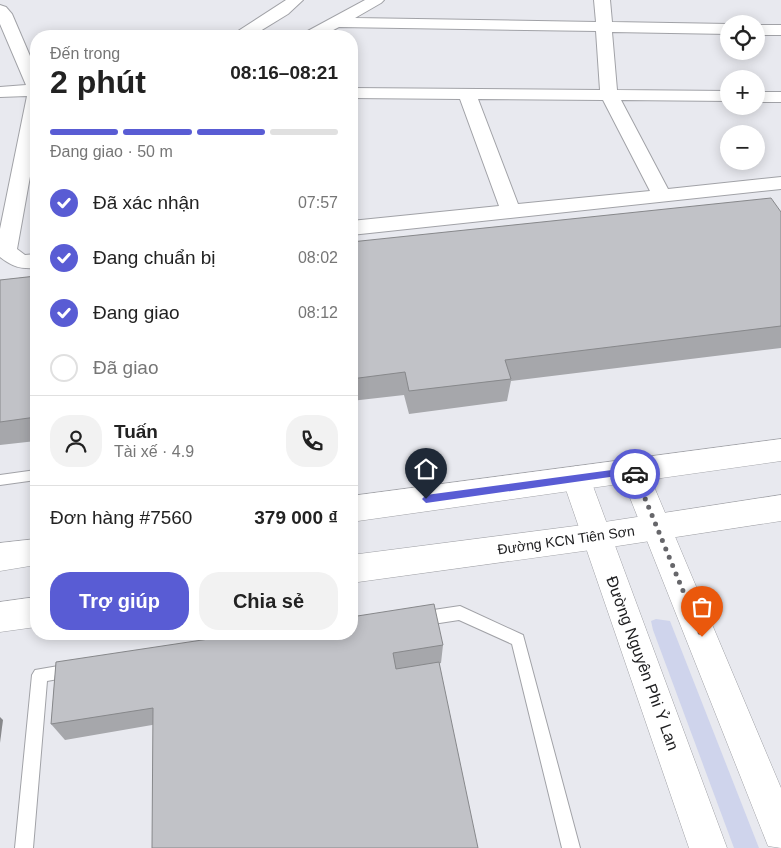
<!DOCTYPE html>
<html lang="vi">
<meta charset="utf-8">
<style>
:root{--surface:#fff;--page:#f2f2f2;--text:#222;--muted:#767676;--line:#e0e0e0;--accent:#595cd4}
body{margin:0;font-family:Arial,sans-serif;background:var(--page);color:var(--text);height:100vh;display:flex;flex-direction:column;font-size:19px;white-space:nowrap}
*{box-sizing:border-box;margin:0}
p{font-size:16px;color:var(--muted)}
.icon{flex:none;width:28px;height:28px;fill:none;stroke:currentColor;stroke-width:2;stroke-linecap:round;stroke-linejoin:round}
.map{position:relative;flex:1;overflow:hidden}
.sheet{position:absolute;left:30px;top:30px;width:328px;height:610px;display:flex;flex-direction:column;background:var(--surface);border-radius:20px;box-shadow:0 2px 12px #0003}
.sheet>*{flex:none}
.controls{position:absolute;left:720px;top:15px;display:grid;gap:10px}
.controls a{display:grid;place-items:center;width:45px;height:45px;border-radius:50%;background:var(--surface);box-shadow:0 2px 12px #0003;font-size:25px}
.pin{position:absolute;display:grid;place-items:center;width:42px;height:42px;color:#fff;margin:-51px -21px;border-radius:50% 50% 50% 0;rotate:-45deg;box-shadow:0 0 5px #0007}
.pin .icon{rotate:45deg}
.courier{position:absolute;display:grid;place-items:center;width:50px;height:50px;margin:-25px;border:4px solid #595cd4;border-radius:50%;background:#fff;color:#222;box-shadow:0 1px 6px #0007}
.overview em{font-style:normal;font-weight:700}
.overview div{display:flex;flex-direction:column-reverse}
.overview{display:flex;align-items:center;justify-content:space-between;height:85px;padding:0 20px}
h1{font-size:32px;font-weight:700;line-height:38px}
.bar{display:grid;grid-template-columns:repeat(4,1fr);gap:8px 5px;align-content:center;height:60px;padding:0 20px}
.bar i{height:6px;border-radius:4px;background:var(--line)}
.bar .active{background:var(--accent)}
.bar p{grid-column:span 4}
.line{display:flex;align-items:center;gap:12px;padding:0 20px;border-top:1px solid var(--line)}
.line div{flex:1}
.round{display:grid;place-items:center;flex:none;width:52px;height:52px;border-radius:20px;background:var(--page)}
ol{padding:0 20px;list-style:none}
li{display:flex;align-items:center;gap:15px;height:55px}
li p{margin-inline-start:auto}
li .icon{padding:5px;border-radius:50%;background:var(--accent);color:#fff;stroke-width:4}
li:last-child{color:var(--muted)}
li i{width:28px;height:28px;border:2px solid var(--line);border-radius:50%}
.cta{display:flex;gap:10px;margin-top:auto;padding:10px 20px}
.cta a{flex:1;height:58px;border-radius:20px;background:var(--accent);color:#fff;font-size:20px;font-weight:700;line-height:58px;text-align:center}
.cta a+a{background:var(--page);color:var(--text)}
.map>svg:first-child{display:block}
.green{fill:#cfd4ec}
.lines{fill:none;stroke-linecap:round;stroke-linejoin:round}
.service-casing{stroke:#a1a2a7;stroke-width:2}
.minor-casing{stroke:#a1a2a7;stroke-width:2}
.secondary-casing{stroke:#a1a2a7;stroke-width:1}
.primary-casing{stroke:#a1a2a7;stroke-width:1}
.service{fill:#fff;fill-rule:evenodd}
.minor{fill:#fff;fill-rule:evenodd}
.secondary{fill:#fff;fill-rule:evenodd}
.primary{fill:#fff;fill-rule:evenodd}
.wall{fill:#a6a7ab}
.shaded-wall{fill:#87888b}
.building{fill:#c1c2c7;stroke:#87888b}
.route{fill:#595cd4}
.done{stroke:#66666a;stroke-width:5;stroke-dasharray:0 9}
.labels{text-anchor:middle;stroke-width:4;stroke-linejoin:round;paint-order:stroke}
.street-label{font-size:14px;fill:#202022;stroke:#fff}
.near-street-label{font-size:16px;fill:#202022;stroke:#fff}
</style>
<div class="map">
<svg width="781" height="848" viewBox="0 0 781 848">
<rect width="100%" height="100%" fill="#e8e9ef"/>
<!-- green -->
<path class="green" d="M656,619L670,621L759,848H734L653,630L651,621Z"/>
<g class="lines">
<!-- service casing -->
<g class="service-casing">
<path id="service" d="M36,470V480L0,485V475Z
M460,606L523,635L580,848H562L512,644L459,620L420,626L415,624L413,619L415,614L420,612Z
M70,664L75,666L78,671L75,676L47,681L33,848H15L32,675L35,670Z"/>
</g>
<!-- minor casing -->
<g class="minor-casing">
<path id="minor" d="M286,0H303L288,14L252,36H233L235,33Z
M365,0H384L381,3L355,18L596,22L594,0H610L612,22L729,24V34L612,32L617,90L729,91V101L621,100L668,189L781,177V189L351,235V221L499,206L460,99L351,98V88L600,90L596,31L339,27L322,36H302L304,33ZM478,99L603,100L650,191L518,204Z
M0,5L6,7L12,14L36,70V143L17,249L25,255L36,254V268C20,269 13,267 0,257V229L27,96L0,97V87L26,85L0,24Z
M756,25H781V35H756Z
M756,92H781V102H756Z"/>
</g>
<!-- secondary casing -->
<g class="secondary-casing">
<path id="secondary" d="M781,439V461L351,522V496Z
M781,495V521L598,549L351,583V555L598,523Z
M36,539V565L0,571V543Z
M36,597V627L0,632V602Z"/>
</g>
<!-- primary casing -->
<g class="primary-casing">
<path id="primary" d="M633,458L643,462L647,470L781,788V848L768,846L619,470L623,462Z
M576,466L586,470L590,478L727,848H689L562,478L566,470Z"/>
</g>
<!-- service -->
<use href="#service" class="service"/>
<!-- minor -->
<use href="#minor" class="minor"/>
<!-- secondary -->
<use href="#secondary" class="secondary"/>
<!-- primary -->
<use href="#primary" class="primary"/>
</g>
<!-- wall -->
<path class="wall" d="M781,212V348L511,381L507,401L409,414L404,395L351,401V242Z
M36,276V441L0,445V280Z
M443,645L441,663L152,725L65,740L51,724L56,662Z"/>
<!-- shaded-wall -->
<path class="shaded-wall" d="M0,717L3,720L0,743Z"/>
<!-- building -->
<path class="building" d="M771,198L781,212V326L505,360L511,379L409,391L405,372L351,379V242Z
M36,276V417L0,422V280Z
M434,604L443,645L393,653L396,669L439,662L478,848H152L153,708L51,724L56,662L242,634H351V617Z"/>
<!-- route -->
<path class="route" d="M634,467L636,468L639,474L635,478L631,474L426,503L422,499L426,495Z"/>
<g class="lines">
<!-- done -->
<path class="done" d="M635,474L702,637"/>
</g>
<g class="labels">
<!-- street labels -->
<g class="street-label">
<text transform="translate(566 540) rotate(-8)" y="5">Đường KCN Tiên Sơn</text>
</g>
<!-- near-street labels -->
<g class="near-street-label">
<text transform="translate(643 663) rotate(70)" y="6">Đường Nguyên Phi Ỷ Lan</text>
</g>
</g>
</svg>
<div class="controls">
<a><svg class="icon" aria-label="locate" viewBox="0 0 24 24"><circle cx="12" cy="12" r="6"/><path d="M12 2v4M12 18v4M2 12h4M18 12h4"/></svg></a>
<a>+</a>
<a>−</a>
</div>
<div class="pin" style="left:702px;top:637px;background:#ea580c"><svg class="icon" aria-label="bag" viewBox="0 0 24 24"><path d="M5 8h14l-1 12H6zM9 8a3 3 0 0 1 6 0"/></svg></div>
<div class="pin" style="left:426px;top:499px;background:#1f2937"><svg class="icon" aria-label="home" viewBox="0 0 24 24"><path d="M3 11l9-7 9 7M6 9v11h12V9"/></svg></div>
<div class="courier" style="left:635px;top:474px"><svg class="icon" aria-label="car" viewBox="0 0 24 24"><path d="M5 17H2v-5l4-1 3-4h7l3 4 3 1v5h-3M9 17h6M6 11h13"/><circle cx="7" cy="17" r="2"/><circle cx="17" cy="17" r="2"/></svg></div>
<section class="sheet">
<div class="overview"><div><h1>2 phút</h1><p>Đến trong</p></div><em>08:16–08:21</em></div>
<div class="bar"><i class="active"></i><i class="active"></i><i class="active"></i><i></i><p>Đang giao · 50 m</p></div>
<ol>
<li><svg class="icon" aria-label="check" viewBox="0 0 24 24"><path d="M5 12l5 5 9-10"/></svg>Đã xác nhận<p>07:57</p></li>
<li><svg class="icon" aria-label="check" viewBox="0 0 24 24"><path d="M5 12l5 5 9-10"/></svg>Đang chuẩn bị<p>08:02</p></li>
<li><svg class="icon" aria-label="check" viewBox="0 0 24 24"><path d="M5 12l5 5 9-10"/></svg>Đang giao<p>08:12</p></li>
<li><i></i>Đã giao</li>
</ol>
<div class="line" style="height:90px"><a class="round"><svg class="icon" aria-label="person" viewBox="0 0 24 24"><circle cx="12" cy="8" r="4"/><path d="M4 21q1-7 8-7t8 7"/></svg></a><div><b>Tuấn</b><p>Tài xế · 4.9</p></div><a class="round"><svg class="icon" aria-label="phone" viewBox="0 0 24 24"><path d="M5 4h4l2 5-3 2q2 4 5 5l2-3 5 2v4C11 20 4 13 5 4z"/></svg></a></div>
<div class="line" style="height:65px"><div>Đơn hàng #7560</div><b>379 000 ₫</b></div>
<div class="cta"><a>Trợ giúp</a><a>Chia sẻ</a></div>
</section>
</div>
